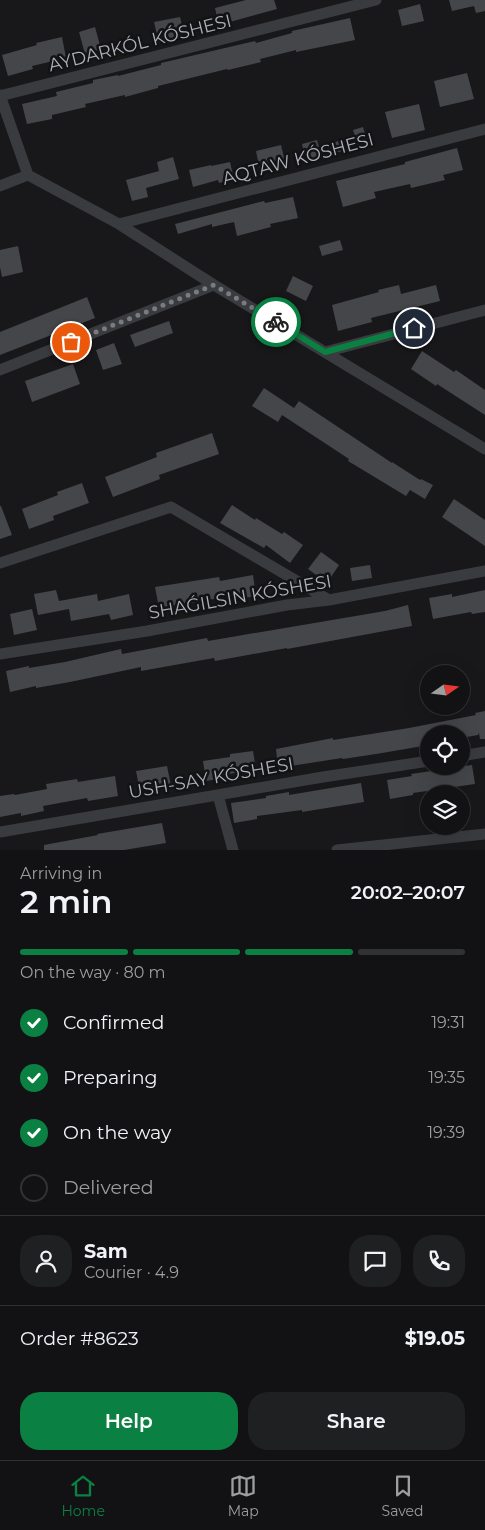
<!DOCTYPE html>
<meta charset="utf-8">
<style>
:root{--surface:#121214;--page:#1f2022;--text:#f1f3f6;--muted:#9c9ea0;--line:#313234;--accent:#0b8043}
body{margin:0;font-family:Montserrat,sans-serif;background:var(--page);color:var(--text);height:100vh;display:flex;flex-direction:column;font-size:19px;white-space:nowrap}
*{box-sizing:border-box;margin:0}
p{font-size:16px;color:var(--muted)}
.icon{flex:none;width:28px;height:28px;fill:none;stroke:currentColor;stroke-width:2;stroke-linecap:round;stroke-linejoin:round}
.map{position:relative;height:850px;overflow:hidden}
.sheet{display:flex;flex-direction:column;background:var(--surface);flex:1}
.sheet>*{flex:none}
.needle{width:32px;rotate:76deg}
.buttons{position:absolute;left:420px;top:665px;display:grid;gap:10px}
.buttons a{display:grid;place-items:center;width:50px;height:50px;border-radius:50%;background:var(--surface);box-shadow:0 5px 20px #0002,0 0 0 1px var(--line);font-size:25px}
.pin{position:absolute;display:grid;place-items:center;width:42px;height:42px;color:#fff;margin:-21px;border:2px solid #fff;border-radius:50%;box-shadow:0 1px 5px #0007}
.courier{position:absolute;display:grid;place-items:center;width:50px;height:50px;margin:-25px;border:4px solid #0b8043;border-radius:50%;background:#fff;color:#222;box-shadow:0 1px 6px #0007}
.overview em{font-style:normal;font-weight:600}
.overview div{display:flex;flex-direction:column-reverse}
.overview{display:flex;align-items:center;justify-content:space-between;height:85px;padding:0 20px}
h1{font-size:32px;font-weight:600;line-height:38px}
.bar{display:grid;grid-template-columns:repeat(4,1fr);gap:8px 5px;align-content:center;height:60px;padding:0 20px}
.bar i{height:6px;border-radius:4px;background:var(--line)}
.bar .active{background:var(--accent)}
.bar p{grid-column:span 4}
.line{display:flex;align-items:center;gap:12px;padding:0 20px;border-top:1px solid var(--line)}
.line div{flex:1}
.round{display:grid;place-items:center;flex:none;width:52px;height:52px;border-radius:20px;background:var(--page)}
ol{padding:0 20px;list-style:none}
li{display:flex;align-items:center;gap:15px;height:55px}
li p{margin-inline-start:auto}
li .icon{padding:5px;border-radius:50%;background:var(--accent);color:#fff;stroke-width:4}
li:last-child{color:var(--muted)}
li i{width:28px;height:28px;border:2px solid var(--line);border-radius:50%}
.button{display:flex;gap:10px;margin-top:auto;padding:10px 20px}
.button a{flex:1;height:58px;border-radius:20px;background:var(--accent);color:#fff;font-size:20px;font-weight:600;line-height:58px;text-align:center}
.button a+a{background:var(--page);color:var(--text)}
.menu{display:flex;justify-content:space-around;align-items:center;height:70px;border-top:1px solid var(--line);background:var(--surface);font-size:14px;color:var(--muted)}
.menu a{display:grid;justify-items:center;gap:2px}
.menu .active{color:var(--accent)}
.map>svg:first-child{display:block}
.building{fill:#45464a}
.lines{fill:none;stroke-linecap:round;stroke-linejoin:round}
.street{stroke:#3a3b3f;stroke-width:11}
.done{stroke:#787b81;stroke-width:5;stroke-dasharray:0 9}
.route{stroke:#0b8043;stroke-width:6}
.labels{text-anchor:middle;stroke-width:5;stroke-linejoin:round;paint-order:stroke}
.street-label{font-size:18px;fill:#acb0b9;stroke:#131315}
</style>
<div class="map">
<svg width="485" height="850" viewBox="0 0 485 850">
<rect width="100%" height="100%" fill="#18181a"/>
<!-- building -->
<path class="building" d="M246,0H274L277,9L219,25L215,8Z
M449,0H485V11L476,13L474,6L452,11Z
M420,4L424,21L402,26L398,10Z
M180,17L185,37L159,43L154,22Z
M350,18L355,40L296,52V50L260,59L261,62L228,70L227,69L158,86V88L125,97V95L85,104L86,107L52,115V119L27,124L22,104L57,96L56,92L93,83V80L118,75V76L161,65V63L255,41L256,43L292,33V31Z
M95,27L101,49L85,54L79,32Z
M62,37L66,58L32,66L33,69L8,76L2,55L37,45L36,43Z
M467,73L474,99L440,107L434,81Z
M419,104L425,130L392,138L385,112Z
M363,127L368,144L306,161L302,144L317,140L319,147L355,136L353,130Z
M281,145L286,166L260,171L256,151Z
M457,148L463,170L443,175L445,180L411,188L410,184L374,192L376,198L343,207L336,181L405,164V162Z
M173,157L179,179L146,188L148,197L132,201L126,180L159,171L157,162Z
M230,162L234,179L219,183L218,180L193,187L189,170L211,165V166Z
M293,197L298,218L270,224L271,227L237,236L234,222L212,227V224L178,234L175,224L264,201L265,203Z
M340,240L343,250L322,256L319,246Z
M18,246L23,272L2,277L0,267V250Z
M293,276L313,286L306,301L286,291Z
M399,285L401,294L436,285L440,301L371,318L372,322L338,331L332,305L379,292L378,290Z
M87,297L95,318L0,355V332Z
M169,321L173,333L135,347L130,335Z
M114,343L122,364L103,370L96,350Z
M422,351L454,372L456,370L485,390V415L437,384L436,386L411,369Z
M73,364L80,384L32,402L25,381Z
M264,388L294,408L299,401L392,463V462L420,480L421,479L433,485L425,499L410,490L406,496L348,461L349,459L282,415L278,422L252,406Z
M212,433L219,454L159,475L160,479L113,497L105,477L157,457L156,453Z
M82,483L89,503L53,516L54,520L29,529L22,509L58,495L57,492Z
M454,499L485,520V546L442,517Z
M232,505L255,520L256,518L282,534L284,532L303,545L290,563L266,545L264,548L220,523Z
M0,506H1L12,535L0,539Z
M321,552L339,565L327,583L308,569Z
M370,565L372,578L352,581L350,568Z
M253,575L256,596L227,601L226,597L159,608L155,587L219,577L220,581Z
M56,590L59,601L97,594L98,601L129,594L133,615L111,620L109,614L71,621L69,609L38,615L34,594Z
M485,590V612L472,614L471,612L433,619L429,598L452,594V597Z
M408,605L412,626L287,649V648L215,661L214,658L141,671V667L70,682L36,688V686L10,692L6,671L29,666V668L65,662L121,649L122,654L207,638L208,641L385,611Z
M32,609L37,630L14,635L10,614Z
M485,711V739H480L479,733L478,735L461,738V734H429V745L376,754L343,759L342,758L278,768L276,749L333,738V740L409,728L476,715L475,713Z
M253,751L256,770L228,774L229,777L206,781L203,761L230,757V754Z
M472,765L475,784L413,793V795L390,799L387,780L412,776L411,774Z
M167,766L171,786L140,791L136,771Z
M115,776L118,796L88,801L87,798L43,806L44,811L21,816V813L0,817V796L14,794L15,795L47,789L46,784L77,779L78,782Z
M361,783L364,802L302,812V810L257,816V819L234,823L231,803L266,798V796L289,792V795Z
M162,823L166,843L124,850H44V845L98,835L97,834Z"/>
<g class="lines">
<!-- street -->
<path class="street" d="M0,95L28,175L119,224L214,285L485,449
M0,96L376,0
M0,186L28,175
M119,224L485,129
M325,352L485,310
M0,370L214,285
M0,563L171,507L329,600
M0,654L147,631L287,605L329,600L485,571
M461,756L485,752
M218,795L233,850
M0,832L323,777L429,761
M337,850L485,834"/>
</g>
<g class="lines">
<!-- done -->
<path class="done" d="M71,342L214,285L276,322"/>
<!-- route -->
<path class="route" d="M276,322L325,352L414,328"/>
</g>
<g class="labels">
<!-- street labels -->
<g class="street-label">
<text transform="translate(140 43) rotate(-14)" y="6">AYDARKÓL KÓSHESI</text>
<text transform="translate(298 159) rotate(-15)" y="6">AQTAW KÓSHESI</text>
<text transform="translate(240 597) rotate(-10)" y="6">SHAǴILSIN KÓSHESI</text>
<text transform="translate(211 778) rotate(-10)" y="6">USH-SAY KÓSHESI</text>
</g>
</g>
</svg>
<div class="buttons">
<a><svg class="needle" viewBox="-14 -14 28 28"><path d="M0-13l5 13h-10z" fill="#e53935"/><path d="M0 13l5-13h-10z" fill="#9c9ea0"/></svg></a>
<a><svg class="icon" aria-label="locate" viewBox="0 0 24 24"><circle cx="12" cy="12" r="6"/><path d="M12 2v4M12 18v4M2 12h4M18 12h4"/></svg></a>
<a><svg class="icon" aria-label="layers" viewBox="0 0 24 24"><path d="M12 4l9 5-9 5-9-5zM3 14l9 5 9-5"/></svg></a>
</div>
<div class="pin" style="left:71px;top:342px;background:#ea580c"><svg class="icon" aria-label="bag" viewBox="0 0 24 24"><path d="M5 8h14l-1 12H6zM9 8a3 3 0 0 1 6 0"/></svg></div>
<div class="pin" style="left:414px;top:328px;background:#1f2937"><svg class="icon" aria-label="home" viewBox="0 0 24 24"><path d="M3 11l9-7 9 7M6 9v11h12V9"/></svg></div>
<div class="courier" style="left:276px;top:322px"><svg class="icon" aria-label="bike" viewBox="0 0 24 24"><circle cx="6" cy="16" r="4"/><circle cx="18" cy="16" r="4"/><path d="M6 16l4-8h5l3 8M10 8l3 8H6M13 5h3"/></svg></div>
</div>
<section class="sheet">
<div class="overview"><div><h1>2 min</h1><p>Arriving in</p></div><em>20:02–20:07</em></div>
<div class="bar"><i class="active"></i><i class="active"></i><i class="active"></i><i></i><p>On the way · 80 m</p></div>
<ol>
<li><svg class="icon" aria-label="check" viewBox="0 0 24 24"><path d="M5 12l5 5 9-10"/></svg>Confirmed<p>19:31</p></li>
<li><svg class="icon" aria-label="check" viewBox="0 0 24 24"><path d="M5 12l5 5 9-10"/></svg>Preparing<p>19:35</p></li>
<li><svg class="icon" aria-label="check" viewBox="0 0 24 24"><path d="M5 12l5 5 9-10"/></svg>On the way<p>19:39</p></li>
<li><i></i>Delivered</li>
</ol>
<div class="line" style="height:90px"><a class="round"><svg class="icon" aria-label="person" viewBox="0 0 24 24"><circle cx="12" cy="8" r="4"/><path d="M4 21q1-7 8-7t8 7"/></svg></a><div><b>Sam</b><p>Courier · 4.9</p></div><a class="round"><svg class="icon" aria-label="chat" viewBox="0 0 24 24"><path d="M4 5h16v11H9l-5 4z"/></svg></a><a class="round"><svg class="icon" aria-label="phone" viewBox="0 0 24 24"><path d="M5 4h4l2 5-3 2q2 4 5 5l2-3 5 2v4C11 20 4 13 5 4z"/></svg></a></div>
<div class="line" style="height:65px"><div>Order #8623</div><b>$19.05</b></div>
<div class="button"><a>Help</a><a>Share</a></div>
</section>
<nav class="menu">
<a class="active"><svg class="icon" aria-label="home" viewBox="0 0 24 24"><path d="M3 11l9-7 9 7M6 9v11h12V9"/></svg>Home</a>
<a><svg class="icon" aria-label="map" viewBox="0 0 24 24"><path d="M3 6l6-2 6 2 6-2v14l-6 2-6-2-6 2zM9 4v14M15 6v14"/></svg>Map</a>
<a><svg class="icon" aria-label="saved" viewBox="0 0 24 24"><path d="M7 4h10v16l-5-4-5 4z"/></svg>Saved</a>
</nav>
